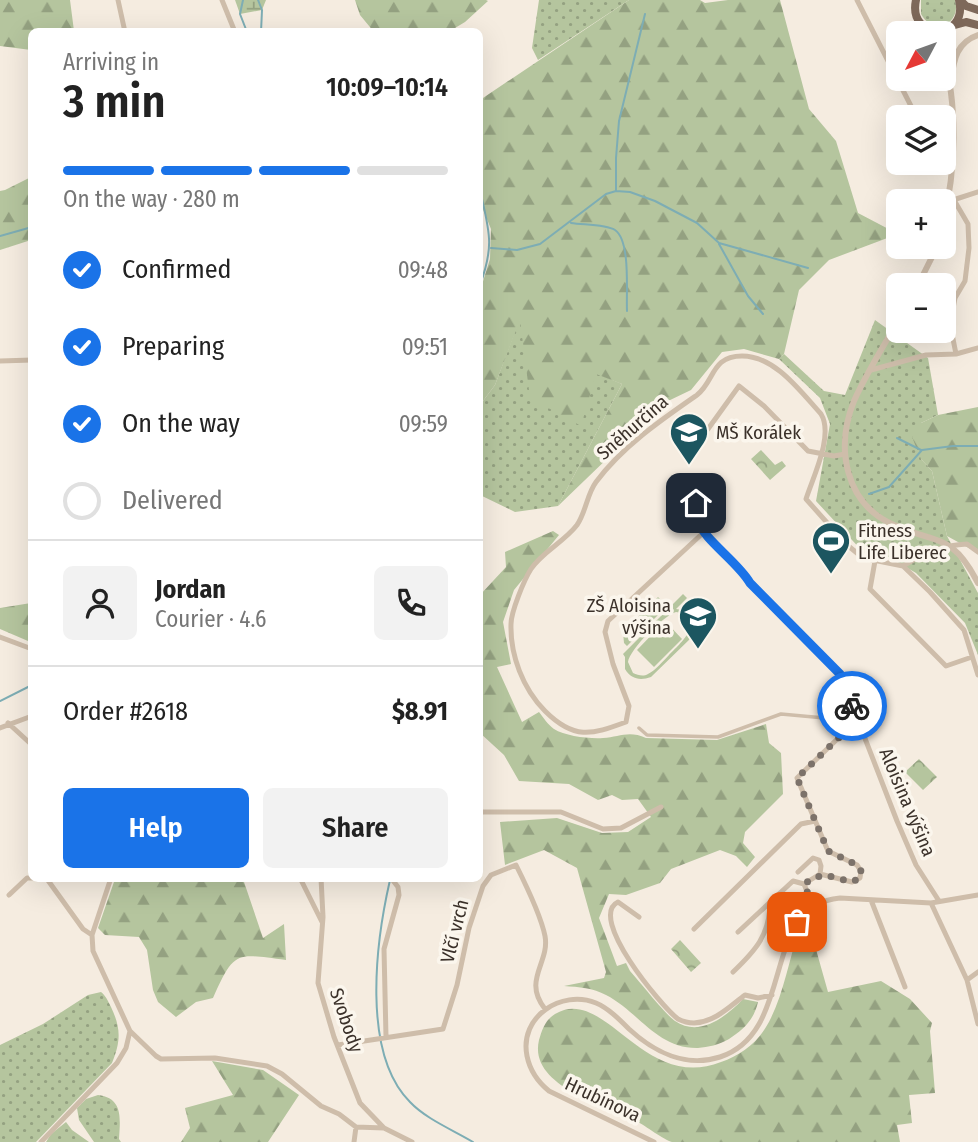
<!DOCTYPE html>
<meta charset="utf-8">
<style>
:root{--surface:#fff;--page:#f2f2f2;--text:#222;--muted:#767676;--line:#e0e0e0;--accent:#1a73e8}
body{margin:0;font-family:"Fira Sans Condensed",sans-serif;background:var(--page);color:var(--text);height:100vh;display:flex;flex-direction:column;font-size:26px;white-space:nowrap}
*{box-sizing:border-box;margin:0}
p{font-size:23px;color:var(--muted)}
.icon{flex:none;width:38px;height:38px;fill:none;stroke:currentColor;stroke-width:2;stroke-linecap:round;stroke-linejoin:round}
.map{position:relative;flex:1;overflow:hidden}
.side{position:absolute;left:28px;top:28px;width:455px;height:854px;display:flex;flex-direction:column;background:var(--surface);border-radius:10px;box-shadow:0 7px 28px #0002}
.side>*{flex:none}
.needle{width:46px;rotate:229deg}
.fabs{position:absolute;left:886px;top:21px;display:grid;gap:14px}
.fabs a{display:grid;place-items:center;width:70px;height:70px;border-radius:10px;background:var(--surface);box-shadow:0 7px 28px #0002;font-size:35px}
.pin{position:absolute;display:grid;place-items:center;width:60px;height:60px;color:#fff;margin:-30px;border-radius:14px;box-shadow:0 4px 10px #0006}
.courier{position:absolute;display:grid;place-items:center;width:70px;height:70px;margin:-35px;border:5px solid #1a73e8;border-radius:50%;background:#fff;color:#222;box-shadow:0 2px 9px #0007}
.head em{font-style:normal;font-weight:600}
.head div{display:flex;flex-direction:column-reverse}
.head{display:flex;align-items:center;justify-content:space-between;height:119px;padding:0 35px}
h1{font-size:46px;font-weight:600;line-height:52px}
.bar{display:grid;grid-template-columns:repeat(4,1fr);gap:10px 7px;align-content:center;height:84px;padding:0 35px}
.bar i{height:9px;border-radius:5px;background:var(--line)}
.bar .on{background:var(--accent)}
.bar p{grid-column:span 4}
.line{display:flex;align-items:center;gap:18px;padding:0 35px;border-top:2px solid var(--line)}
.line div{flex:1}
.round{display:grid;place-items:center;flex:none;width:74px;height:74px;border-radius:10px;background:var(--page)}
ol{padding:0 35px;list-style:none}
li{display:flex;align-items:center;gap:21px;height:77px}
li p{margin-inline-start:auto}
li .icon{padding:7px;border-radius:50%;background:var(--accent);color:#fff;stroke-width:4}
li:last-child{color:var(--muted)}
li i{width:38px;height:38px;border:4px solid var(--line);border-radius:50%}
.primary-button{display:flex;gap:14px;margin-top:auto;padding:14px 35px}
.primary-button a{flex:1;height:80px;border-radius:10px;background:var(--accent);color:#fff;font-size:28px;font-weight:600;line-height:80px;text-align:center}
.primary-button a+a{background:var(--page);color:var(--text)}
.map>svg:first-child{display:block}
.grass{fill:url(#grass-dots)}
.forest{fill:url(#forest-firs)}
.wetland{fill:url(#wetland-marsh)}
.park{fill:url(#park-crowns)}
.pitch{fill:#b5c59e;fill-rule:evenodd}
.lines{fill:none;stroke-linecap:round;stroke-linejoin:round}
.stream{stroke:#7dadb4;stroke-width:2}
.pedestrian{stroke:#cebdaa;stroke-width:3.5}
.minor{stroke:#cebdaa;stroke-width:5}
.tertiary{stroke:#cebdaa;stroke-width:6}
.primary{stroke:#7e695a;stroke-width:8}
.done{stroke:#7c726a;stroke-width:7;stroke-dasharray:0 12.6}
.route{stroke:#1a73e8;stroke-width:9}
.labels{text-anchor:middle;stroke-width:7;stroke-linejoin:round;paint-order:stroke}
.street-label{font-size:19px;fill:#3b312a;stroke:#fbf6ed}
.poi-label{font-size:19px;fill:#3b312a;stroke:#fbf6ed;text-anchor:start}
</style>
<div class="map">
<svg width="978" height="1142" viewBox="0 0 978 1142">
<defs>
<pattern id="grass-dots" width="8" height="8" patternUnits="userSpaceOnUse" patternTransform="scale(1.75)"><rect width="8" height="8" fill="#b5c59e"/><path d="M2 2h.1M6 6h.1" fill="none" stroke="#94a181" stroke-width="1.8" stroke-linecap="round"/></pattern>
<pattern id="forest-firs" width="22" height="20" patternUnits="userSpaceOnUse" patternTransform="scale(1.75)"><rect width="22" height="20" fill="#b5c59e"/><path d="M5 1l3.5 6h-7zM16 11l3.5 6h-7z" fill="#94a181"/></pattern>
<pattern id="wetland-marsh" width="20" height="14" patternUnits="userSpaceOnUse" patternTransform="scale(1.75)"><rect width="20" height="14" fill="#b5c59e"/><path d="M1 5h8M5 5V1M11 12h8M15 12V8" fill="none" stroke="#94a181"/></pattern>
<pattern id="park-crowns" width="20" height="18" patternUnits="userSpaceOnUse" patternTransform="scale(1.75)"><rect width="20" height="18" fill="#b5c59e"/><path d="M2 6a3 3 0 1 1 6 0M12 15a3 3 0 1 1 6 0" fill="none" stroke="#94a181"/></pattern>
</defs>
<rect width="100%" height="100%" fill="#f5ece0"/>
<!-- grass -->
<path class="grass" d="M539,0H629L538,60L532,48Z
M921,0H955C962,24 933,36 921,14Z
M520,318L596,373L622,384L558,506L515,512L480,495V405L495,385Z
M875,320L928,358L938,415L921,423V459L932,471L947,536L978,593V655L965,623L916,573L887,556L864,553L816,501L830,424L820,398L779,359L784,354L824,391L845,395Z
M101,992C106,996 108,1001 111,1007C121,1028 121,1041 112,1063L36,1142H0V1045L43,1024L88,995Z
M98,1095C124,1098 120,1120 119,1139L121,1142H94L79,1120L77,1108L86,1099Z
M66,1122L72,1130L89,1142H46L51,1134Z"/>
<!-- forest -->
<path class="forest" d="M0,0H70L74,31L32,32L31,50L0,46Z
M355,0H486L488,1L465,22L450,31L374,32L360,15Z
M629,0H700L705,3L728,0H780L809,109L836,141L858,213L898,234L829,260L799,290L784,354L779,359L744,349L722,352L691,390L666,402L558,506L622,384L596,374L581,426L530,398L520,320L495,385L480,405V291L490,259L491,229L480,202V100Z
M31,177V240L0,250V191L5,190Z
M978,407V553L947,536L932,471L921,459L912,437L921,423L938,415Z
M553,531L559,535L514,590L503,622L511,664L497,667L522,722L539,712C543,717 548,725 554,729C565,736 589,739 603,738C619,737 629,730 646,738L717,740L766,724L769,743L781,753L783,794L745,832L743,843L755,857L747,867L736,856L720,850L671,869L660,883L626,895L609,894L599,918L617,966L626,963L630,971C641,983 664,1013 675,1021C700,1038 727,1016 743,999L758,1002C754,1020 743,1030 729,1039C719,1045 708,1047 698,1048C657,1049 639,1012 606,995C593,988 579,987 564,986L604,978L606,972L577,868L544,850L505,865L500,822L557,818L602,833L628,832L651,817L638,799L622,800L612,795L598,800L569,784L519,781L504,755L480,733V595L506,567L505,552Z
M31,603V638L28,641L0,629V608Z
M115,879H243L263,938L284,924L286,960C236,954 235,949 213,998L196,1002L176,1017L158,1002L153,990L147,950L139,937L105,935L98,928Z
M808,921L828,992L881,981L910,999L932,1023L930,1031L935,1093L909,1095L912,1123L897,1125L900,1142C847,1142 794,1142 741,1142C722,1142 690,1142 672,1142C664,1140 646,1126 636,1121C605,1105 528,1086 539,1040C542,1030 545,1020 555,1014C605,984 643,1093 721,1062C739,1056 756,1044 766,1027C782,1001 789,961 798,932Z
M212,1061L263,1070L299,1095L268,1142H181L190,1128L185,1108L233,1095Z"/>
<!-- wetland -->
<path class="wetland" d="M235,0H266L262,10L240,14Z"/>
<!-- park -->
<path class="park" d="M761,450L775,465L782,461L786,466L770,480L751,459Z
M658,597L667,606L627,646L624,643L623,632Z
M862,673L878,690L868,700L851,683Z
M919,759L937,777L923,790L905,772Z
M680,940L701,963L691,972L671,949Z"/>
<!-- pitch -->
<path class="pitch" d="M683,594L687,598L676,609C692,611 698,622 692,637L651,677C640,681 631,679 625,669V657L623,654ZM676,612C711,616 679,645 669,655C663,661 656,670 648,674C643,677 638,675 633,673L628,662C630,649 663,616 676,612Z
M665,621L682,639L654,667L637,650Z"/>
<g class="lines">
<!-- stream -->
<path class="stream" d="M243,0L240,14L247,32
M258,0L262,10L261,32
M480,190C489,231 495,244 480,285
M616,191V158L619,121L645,14
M571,223C584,225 605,224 615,230C631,241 626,293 627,311
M0,236L32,227
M719,244L748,296L763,314
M491,248L517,250L540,244L606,194L616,191L630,192L655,201L697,223L719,243L808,268
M897,438L921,450
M869,494L889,487L922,450L953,446H978
M0,701L32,685
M390,880C376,941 361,1053 410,1102C426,1119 453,1130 473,1142"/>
<!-- pedestrian -->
<path class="pedestrian" d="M639,728L647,735L718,737L781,714L857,721"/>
<!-- minor -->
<path class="minor" d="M118,0L125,32
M222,0L235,32
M857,0L912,108L918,117
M943,134L953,138
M953,200L978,192
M954,200L968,224L969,248L965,281L955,298L950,324L956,354
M0,361L32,360
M871,370L926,355L956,354L978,348
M708,429L739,386L764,406L808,451L834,456L845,454
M710,481C671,525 729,548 750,583L840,674L897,821L916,865L939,901
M704,532L608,621L605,632L613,664L629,706L626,722C591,735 574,740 545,711C523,689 510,655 511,624C511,612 524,580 531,569C542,552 564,542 577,525C586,512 587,494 596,482C623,446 661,420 697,395C715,381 711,356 742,356C775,356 800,391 821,414C834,435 813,477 806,499L846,544L863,558L903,566L930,592L964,630L978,675
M875,561L870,589L946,666L972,657
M903,566C925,553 942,545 967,544L978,552
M0,637L32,649
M8,723L32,745
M0,728L32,716
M480,812H561L603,829L621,828L661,807
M798,872L813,858L819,860L821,866L820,874L804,884
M820,874L852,882L860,878L861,871L857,865L828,851L797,778L857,720
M38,878L47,879L83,929L92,935
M111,878L92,935L93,951L130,1031L156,1056L161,1059L215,1058L267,1066L282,1074L321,1106L339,1114L356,1127L384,1128
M300,878L322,922
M321,878L323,917L318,983L334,1037L360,1103L384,1128L412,1142
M9,895L27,878H32
M871,900L905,987
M931,903L967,980L978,1024
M639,917L618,902C587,917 661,1006 678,1019C682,1021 689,1023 694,1023C715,1022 729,1007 745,995L758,998L772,995
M694,929L801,824L815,821
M738,932L793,881L804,884L813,906
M733,972C755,951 770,935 770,902
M967,980L978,972
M386,1037L384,949L399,895L398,887L391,878
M338,1045L443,1029L457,985L469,928L483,886L491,875L516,865C525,883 541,916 545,936C550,963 522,980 545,1009
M41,1142L117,1063L126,1048L130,1031
M354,1142L356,1127
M654,1142L549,1091C538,1082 530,1071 527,1056C519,1017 561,989 596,1003C608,1008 619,1019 629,1029C654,1052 686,1068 720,1057C797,1032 759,905 840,898L931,903L978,895"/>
<!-- tertiary -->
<path class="tertiary" d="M943,55C958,104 956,172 943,222
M946,58V36L950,28
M951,79C954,59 957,42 978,35
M918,285L937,247
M898,321C883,347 866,374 854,401C835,448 845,504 894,525C939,545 952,533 978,583"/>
<!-- primary -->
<path class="primary" d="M916,0C907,41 969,41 959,0
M960,0L966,6L978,10
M955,25L966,22L978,25"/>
</g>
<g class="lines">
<!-- done -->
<path class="done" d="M797,922L813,906L804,884C824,870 830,877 852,882L860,878L861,871L857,865L828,851L797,778L857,720L852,706"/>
<!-- route -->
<path class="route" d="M696,503C696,509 696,516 698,521C704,540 738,562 750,583L840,674L852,706"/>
</g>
<!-- icons -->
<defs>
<g id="school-pin" transform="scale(2.0125)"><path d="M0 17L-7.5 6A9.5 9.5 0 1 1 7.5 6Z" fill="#1c5660" stroke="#fbf6ed"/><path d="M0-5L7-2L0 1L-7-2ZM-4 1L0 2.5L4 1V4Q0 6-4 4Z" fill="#fff"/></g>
<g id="stadium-pin" transform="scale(2.0125)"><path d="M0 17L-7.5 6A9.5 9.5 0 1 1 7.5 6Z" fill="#1c5660" stroke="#fbf6ed"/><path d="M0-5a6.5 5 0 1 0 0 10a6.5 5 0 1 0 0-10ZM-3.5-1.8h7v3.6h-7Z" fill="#fff"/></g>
</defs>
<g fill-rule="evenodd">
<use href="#school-pin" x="689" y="432"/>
<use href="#stadium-pin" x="831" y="541"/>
<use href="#school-pin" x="698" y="616"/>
</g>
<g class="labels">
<!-- street labels -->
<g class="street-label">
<text transform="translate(632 427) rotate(-41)" y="7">Sněhurčina</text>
<text transform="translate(908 802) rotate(67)" y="7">Aloisina výšina</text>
<text transform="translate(454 931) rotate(-76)" y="7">Vlčí vrch</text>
<text transform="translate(347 1020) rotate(71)" y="7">Svobody</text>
<text transform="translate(603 1099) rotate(25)" y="7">Hrubínova</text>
</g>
<!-- poi labels -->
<g class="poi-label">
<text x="716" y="439">MŠ Korálek</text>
<text x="858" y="537">Fitness<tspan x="858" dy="22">Life Liberec</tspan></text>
<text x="671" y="612" text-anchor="end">ZŠ Aloisina<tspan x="671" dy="22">výšina</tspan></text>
</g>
</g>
</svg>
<div class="fabs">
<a><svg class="needle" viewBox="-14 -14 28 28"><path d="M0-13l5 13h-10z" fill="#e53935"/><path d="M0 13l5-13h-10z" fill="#767676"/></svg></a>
<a><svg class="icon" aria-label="layers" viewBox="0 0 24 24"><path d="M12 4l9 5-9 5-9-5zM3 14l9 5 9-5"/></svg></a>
<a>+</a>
<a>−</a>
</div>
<div class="pin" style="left:797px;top:922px;background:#ea580c"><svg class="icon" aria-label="bag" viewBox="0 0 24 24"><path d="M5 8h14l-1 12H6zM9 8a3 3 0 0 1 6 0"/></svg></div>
<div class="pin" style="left:696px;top:503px;background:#1f2937"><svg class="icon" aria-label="home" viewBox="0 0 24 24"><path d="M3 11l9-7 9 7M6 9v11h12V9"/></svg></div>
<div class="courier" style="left:852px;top:706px"><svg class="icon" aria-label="bike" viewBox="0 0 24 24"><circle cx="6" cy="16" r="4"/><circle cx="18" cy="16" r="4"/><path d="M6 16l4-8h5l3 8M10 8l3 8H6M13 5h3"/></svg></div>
<section class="side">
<div class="head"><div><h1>3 min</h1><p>Arriving in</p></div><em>10:09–10:14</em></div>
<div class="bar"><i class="on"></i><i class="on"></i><i class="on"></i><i></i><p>On the way · 280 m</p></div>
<ol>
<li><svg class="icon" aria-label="check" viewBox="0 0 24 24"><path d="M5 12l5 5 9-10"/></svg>Confirmed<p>09:48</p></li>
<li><svg class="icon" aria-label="check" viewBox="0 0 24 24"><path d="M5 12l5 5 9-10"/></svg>Preparing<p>09:51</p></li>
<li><svg class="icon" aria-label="check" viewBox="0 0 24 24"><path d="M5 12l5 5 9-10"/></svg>On the way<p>09:59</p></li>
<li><i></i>Delivered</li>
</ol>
<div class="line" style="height:126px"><a class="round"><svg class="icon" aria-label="person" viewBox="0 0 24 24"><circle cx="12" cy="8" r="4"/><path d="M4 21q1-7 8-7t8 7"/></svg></a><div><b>Jordan</b><p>Courier · 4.6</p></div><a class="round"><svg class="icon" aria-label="phone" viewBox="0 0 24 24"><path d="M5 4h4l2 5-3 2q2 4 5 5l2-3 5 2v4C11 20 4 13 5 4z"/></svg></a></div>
<div class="line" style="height:91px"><div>Order #2618</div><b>$8.91</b></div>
<div class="primary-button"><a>Help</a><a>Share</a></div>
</section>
</div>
